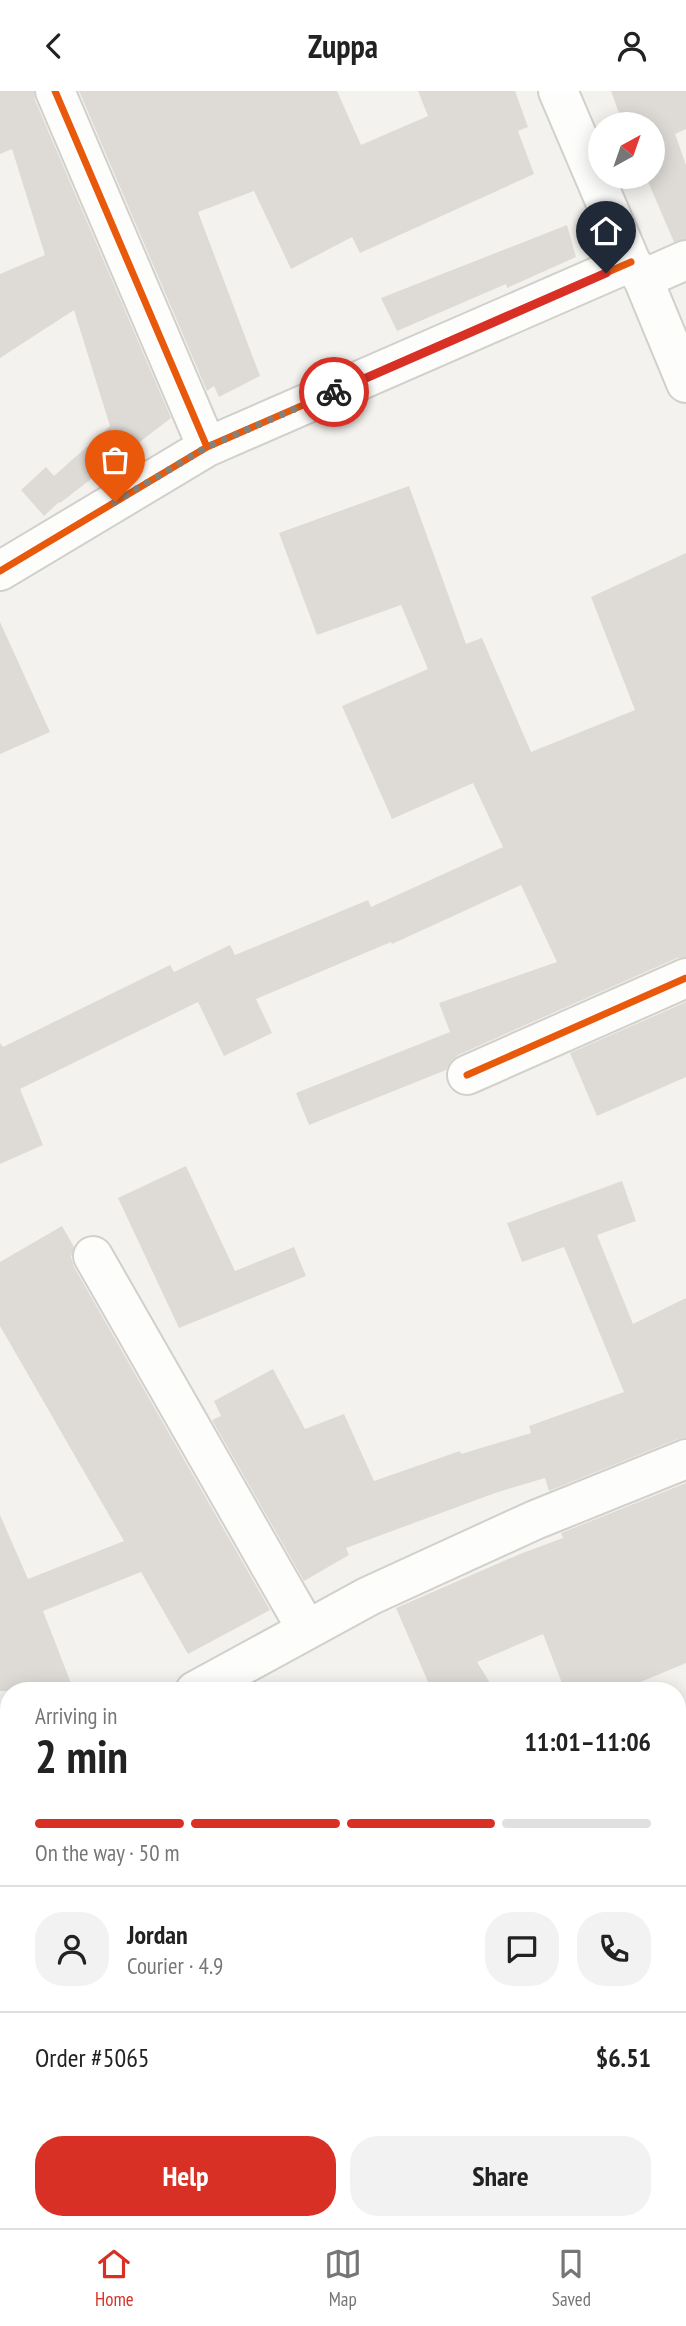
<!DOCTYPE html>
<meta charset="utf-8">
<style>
:root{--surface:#fff;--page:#f2f2f2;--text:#222;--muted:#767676;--line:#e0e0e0;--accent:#d93025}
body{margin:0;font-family:"PT Sans Narrow",sans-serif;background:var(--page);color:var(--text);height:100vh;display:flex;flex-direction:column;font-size:26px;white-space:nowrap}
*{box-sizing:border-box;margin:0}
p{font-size:23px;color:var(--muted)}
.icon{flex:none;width:38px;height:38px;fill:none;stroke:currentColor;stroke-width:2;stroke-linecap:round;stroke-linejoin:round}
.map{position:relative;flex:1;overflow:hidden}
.side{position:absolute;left:0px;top:1591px;width:686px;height:548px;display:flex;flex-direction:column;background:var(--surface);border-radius:28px 28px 0 0;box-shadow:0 4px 18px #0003}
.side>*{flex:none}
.needle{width:46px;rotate:40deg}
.fabs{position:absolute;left:588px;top:21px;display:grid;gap:14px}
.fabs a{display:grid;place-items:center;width:77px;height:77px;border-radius:50%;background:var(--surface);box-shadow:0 4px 18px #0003;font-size:35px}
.pin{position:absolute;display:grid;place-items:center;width:60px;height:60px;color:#fff;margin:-72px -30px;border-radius:50% 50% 50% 0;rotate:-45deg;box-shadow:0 0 7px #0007}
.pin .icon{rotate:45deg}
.courier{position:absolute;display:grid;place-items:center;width:70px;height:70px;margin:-35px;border:5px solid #d93025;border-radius:50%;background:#fff;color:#222;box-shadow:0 2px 9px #0007}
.overview em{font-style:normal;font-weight:800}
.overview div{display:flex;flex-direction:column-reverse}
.overview{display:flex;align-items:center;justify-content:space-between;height:119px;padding:0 35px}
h1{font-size:46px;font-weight:800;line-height:52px}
.bar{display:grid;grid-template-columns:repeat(4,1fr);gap:10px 7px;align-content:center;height:84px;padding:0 35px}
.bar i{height:9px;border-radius:5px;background:var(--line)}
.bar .active{background:var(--accent)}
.bar p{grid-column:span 4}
.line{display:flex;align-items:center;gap:18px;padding:0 35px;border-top:2px solid var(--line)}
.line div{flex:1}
.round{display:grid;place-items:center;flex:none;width:74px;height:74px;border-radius:28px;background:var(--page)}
.primary-button{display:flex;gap:14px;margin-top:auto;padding:14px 35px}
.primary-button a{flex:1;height:80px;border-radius:28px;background:var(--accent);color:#fff;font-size:28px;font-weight:800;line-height:80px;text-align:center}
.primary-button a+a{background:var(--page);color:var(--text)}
header{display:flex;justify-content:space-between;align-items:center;height:91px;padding:0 35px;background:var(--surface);font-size:32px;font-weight:800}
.dock{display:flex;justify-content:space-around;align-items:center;height:98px;border-top:2px solid var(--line);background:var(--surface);font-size:19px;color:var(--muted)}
.dock a{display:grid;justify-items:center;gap:4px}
.dock .active{color:var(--accent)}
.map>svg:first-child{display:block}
.building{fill:#dedbd6}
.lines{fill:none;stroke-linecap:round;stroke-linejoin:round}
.minor-casing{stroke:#d2d0cb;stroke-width:42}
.minor{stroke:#fdfdfc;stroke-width:38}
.cycleway-casing{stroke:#fff;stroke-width:11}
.cycleway{stroke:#e8590c;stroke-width:7}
.done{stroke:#868178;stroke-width:7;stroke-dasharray:0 12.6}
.route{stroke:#d93025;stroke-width:9}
</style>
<header><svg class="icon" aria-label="back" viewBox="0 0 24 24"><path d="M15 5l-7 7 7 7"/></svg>Zuppa<svg class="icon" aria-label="person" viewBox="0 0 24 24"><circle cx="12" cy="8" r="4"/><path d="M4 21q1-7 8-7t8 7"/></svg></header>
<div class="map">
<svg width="686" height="2137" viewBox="0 0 686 2137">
<rect width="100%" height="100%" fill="#f4f2ee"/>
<!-- building -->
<path class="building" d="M0,0H34L35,9L171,327L60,412L59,411L44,425L21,399L46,376L54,385L110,335L74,219L0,267V183L45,164L12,58L0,63Z
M79,0H337L361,54L428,25L418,0H515L528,36L518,40L534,83L360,162L352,146L291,178L254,100L198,121L260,285L219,306L214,295L207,300Z
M611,0H686V38L675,43L686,74V148L674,151L646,86H653V33H623Z
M567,134L576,166L507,197L506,193L397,240L381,207Z
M409,395L466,553L482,547L531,661L635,619L591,506L686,462V866L677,867L458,964L450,971L446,979L309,1034L296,1002L450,941L439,912L557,871L521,794L392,853L391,851L256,908L272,942L224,965L198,911L20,998L43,1054L0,1073V952L3,956L170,874L174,881L230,854L235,864L368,809L371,816L503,756L473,692L392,728L342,615L428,578L401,514L317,544L279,442Z
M0,531L50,641L0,663Z
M686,911V986L597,1025L570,962Z
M186,1075L235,1180L294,1156L306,1185L179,1237L118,1107Z
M622,1090L636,1130L597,1144L633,1233L686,1207V1347L678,1348L549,1400L545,1387L498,1401L346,1457L349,1464L304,1490L212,1329L221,1325L214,1310L273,1278L305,1338L344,1323L374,1390L460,1360L461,1363L531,1342L529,1335L624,1301L564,1156L522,1171L507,1132Z
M62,1135L74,1156L71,1166L74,1176L270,1519L188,1563L141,1481L43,1520L74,1600H0V1424L28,1488L124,1450L0,1235V1171Z
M686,1392V1572L619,1600H565L543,1543L477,1571L495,1600H432L396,1517L520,1463L563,1447L561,1442Z"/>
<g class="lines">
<!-- minor casing -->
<g class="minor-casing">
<path id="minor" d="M55,0L207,356
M558,0L631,171L643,188L686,292
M643,188L686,169
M0,480L207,356L631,171
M467,984L686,887
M93,1165L307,1539
M195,1600L369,1505L535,1429L686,1368
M0,1690L9,1686
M0,1983L9,1980
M677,2066L686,2062
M602,2130L605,2137"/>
</g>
<!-- minor -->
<use href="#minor" class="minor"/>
<!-- cycleway casing -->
<g class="cycleway-casing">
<path id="cycleway" d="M55,0L207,356
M0,480L207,356L631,171
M467,984L686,887"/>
</g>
<!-- cycleway -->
<use href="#cycleway" class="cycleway"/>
</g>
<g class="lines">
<!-- done -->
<path class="done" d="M115,411L207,356L334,301"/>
<!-- route -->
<path class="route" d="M334,301L606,182"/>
</g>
</svg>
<div class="fabs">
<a><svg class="needle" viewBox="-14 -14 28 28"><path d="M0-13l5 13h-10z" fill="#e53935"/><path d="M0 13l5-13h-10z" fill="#767676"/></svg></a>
</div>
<div class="pin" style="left:115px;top:411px;background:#ea580c"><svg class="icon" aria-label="bag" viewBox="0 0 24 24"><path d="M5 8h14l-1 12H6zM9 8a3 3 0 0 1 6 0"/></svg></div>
<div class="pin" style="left:606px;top:182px;background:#1f2937"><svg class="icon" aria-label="home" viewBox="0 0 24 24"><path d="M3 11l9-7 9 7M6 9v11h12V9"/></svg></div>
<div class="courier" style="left:334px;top:301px"><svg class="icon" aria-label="bike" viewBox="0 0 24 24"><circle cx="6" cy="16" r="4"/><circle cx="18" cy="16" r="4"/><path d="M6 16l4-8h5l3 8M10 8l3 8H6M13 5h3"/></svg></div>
<section class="side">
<div class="overview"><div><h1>2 min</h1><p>Arriving in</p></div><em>11:01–11:06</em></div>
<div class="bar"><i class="active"></i><i class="active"></i><i class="active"></i><i></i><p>On the way · 50 m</p></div>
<div class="line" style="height:126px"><a class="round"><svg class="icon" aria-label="person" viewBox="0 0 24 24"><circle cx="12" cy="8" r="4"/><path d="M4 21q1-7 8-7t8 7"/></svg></a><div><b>Jordan</b><p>Courier · 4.9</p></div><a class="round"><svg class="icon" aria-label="chat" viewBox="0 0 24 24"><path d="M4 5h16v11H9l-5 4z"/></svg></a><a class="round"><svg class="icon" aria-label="phone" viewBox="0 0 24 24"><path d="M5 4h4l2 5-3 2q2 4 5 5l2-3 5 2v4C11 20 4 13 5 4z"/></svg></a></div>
<div class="line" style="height:91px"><div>Order #5065</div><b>$6.51</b></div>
<div class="primary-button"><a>Help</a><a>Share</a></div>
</section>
</div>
<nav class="dock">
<a class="active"><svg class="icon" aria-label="home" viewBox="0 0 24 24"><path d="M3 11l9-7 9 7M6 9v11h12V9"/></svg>Home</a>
<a><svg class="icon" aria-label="map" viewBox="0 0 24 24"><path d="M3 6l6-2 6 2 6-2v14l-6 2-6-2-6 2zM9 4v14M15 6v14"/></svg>Map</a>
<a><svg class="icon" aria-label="saved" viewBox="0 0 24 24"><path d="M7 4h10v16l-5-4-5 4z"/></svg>Saved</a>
</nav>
